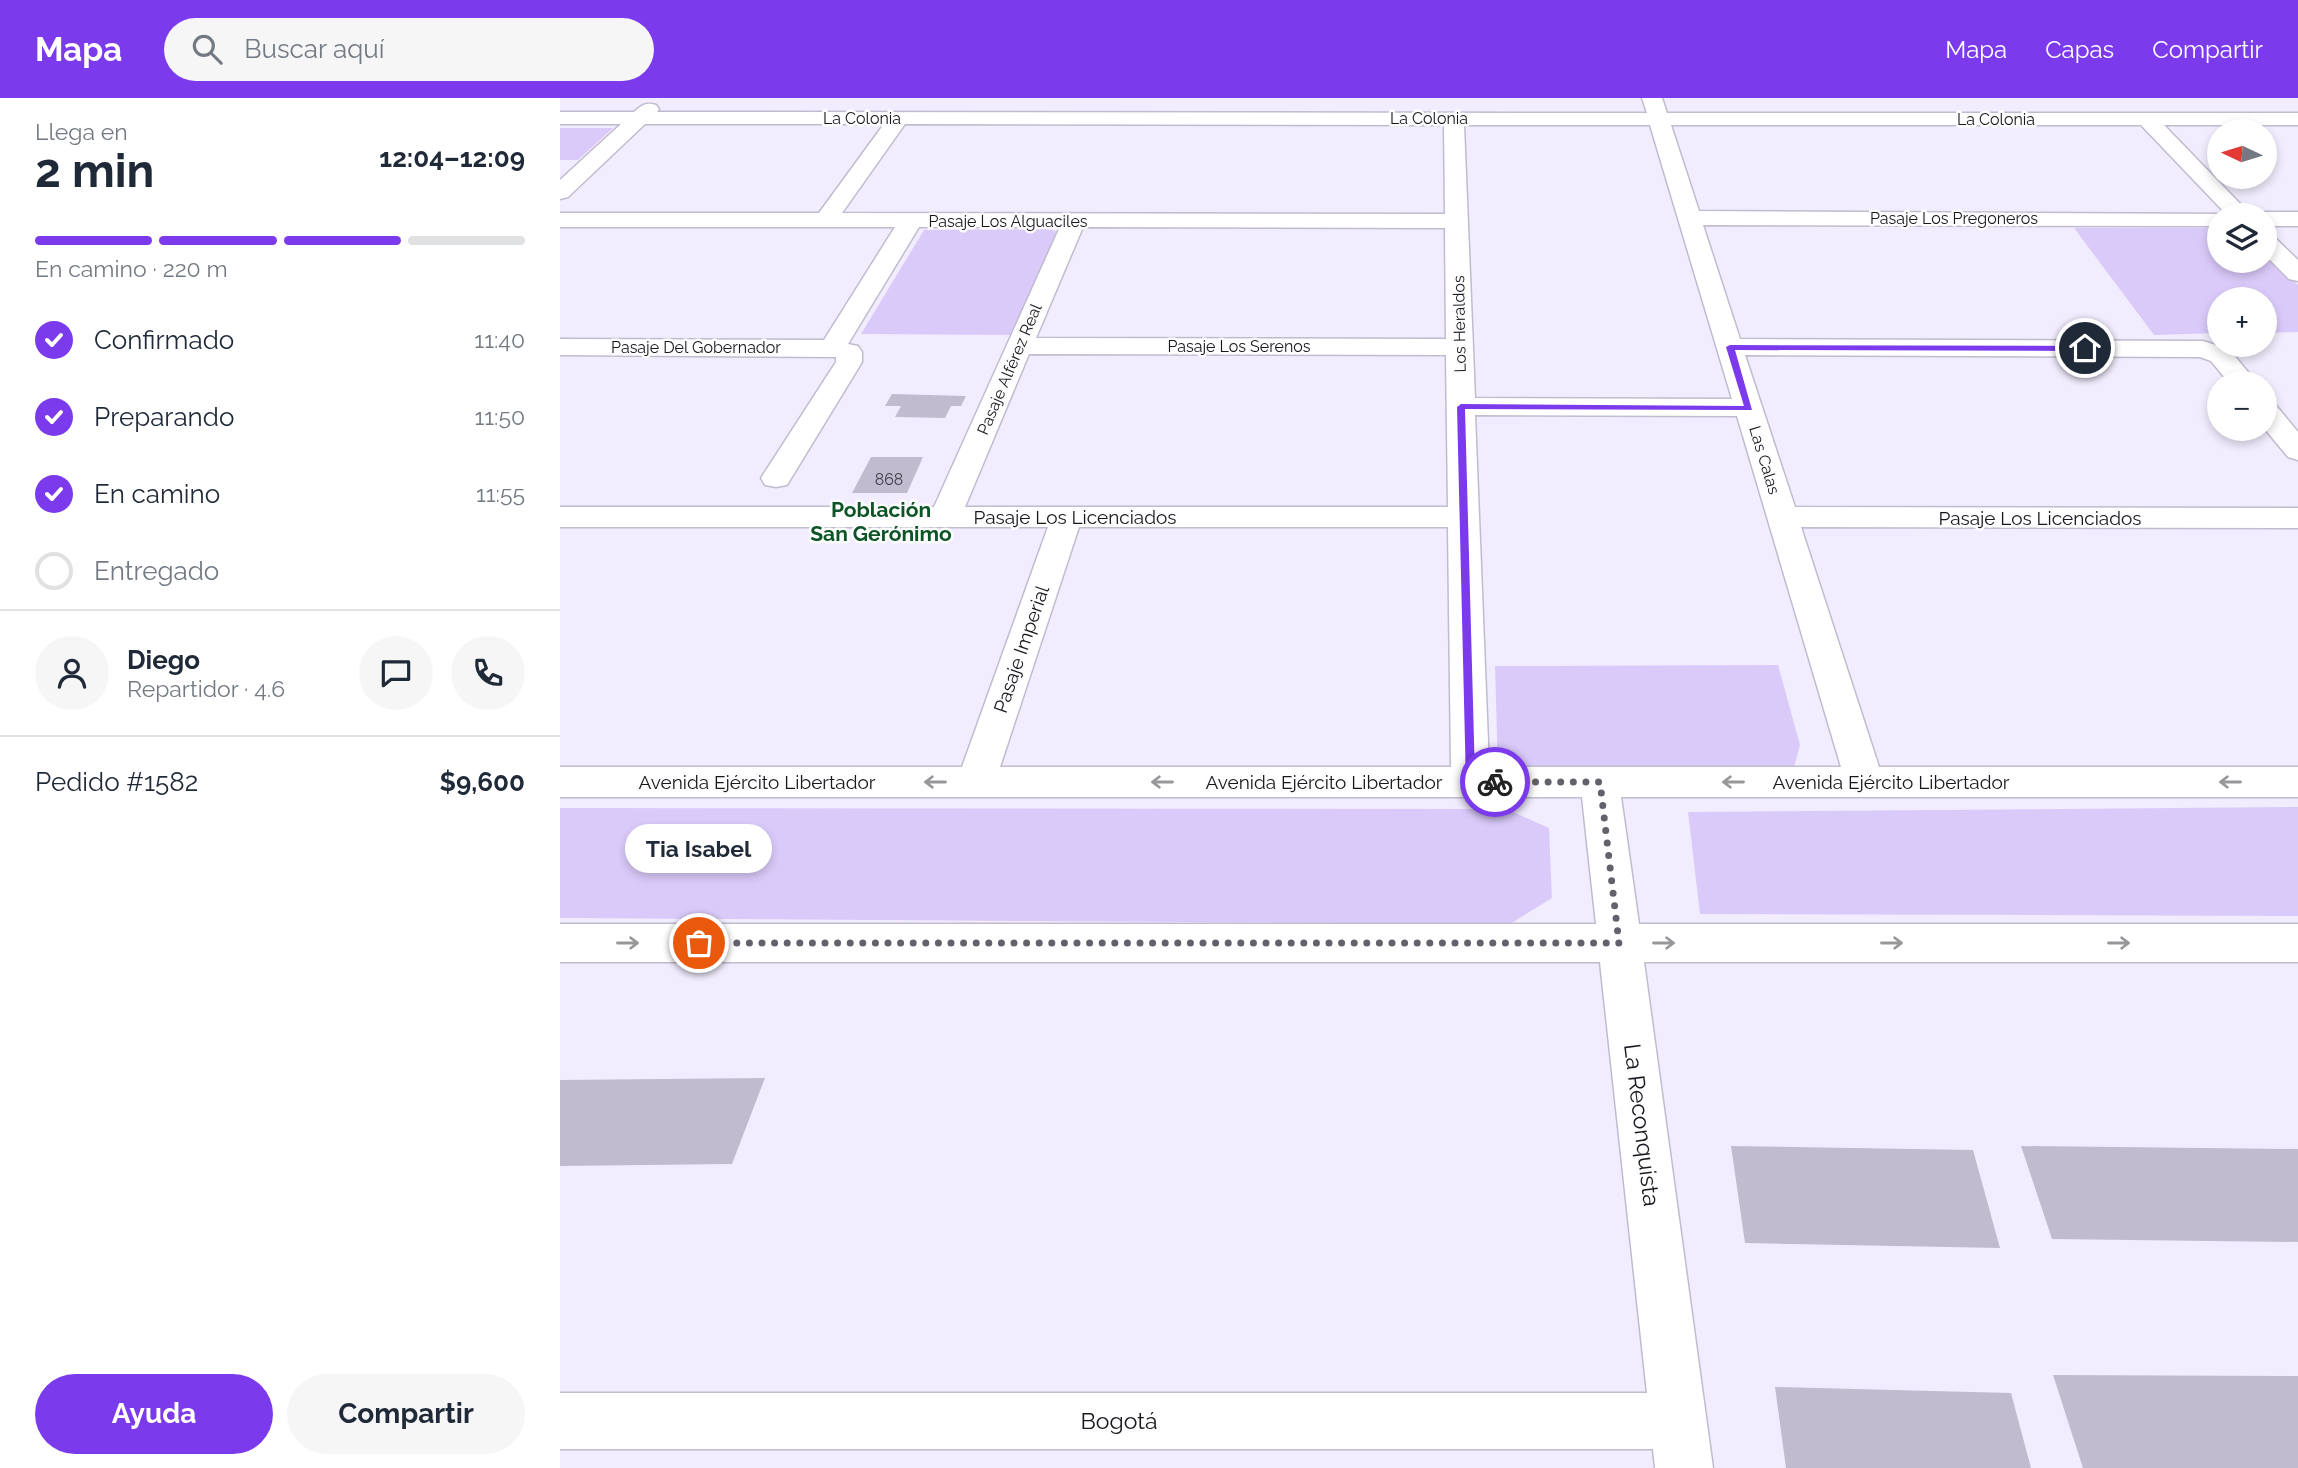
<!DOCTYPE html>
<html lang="es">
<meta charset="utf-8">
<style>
:root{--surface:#fff;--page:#f6f6f7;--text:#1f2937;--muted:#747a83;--line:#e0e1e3;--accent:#7c3aed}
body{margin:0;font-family:Raleway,sans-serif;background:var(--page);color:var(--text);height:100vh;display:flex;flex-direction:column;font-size:26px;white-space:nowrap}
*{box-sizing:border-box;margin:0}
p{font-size:23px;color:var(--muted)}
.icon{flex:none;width:38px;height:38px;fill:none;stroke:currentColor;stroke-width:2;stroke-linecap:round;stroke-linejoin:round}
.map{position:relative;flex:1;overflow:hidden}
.drawer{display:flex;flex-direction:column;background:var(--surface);width:560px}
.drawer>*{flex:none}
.needle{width:46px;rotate:274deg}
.fabs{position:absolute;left:1647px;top:21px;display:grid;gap:14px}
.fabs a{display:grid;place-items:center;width:70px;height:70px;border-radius:50%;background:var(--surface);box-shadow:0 4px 10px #0003;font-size:35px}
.pin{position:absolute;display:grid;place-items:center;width:60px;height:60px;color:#fff;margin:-30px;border:4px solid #fff;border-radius:50%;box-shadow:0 2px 7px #0007}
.courier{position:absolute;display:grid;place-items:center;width:70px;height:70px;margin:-35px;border:5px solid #7c3aed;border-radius:50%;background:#fff;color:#222;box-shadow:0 2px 9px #0007}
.bubble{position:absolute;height:49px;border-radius:24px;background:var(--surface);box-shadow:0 4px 10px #0003;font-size:23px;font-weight:700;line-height:49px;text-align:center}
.headline em{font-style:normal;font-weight:700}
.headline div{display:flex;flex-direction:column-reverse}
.headline{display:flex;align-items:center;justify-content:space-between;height:119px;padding:0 35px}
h1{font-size:46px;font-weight:700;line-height:52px}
.bar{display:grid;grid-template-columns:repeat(4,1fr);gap:10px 7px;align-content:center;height:84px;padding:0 35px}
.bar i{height:9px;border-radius:5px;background:var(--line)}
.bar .current{background:var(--accent)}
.bar p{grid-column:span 4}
.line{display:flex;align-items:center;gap:18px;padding:0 35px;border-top:2px solid var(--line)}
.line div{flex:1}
.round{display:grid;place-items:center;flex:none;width:74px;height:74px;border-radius:37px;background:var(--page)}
ol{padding:0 35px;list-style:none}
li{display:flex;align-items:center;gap:21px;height:77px}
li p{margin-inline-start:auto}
li .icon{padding:7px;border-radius:50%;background:var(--accent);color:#fff;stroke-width:4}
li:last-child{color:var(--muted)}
li i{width:38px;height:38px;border:4px solid var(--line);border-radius:50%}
.action{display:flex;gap:14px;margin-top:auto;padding:14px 35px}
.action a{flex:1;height:80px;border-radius:42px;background:var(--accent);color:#fff;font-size:28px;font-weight:700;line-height:80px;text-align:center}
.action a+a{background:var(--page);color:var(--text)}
header{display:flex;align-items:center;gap:42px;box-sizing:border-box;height:98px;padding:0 35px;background:var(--accent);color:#fff}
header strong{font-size:33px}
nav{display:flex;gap:38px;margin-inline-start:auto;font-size:24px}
.search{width:490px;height:63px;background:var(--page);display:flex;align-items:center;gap:18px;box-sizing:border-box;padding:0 24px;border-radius:38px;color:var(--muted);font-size:26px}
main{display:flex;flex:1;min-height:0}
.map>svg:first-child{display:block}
.green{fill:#dacafa}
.building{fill:#c1bbcf}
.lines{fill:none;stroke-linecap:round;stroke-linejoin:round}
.minor-casing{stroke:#c1bbcf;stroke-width:3}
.minor{fill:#fff;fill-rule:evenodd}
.oneway{stroke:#989699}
.route{fill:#7c3aed}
.done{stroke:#65616c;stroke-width:7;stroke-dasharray:0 12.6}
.labels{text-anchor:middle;stroke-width:5;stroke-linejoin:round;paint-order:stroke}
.far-street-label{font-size:16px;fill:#19161d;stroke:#fdfdfd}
.number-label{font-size:16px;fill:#433f4a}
.street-label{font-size:19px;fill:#19161d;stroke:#fdfdfd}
.neighbourhood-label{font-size:21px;font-weight:bold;fill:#0d5427;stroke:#fdfdfd}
.near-street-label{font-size:23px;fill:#19161d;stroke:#fdfdfd}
</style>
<header>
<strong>Mapa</strong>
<div class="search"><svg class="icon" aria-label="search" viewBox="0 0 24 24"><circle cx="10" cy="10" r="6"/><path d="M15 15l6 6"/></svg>Buscar aquí</div>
<nav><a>Mapa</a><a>Capas</a><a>Compartir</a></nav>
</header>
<main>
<section class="drawer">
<div class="headline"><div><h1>2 min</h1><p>Llega en</p></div><em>12:04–12:09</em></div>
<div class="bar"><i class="current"></i><i class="current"></i><i class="current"></i><i></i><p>En camino · 220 m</p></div>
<ol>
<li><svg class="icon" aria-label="check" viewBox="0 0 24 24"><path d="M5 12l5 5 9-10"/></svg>Confirmado<p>11:40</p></li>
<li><svg class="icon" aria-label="check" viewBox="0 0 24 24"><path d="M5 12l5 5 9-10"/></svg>Preparando<p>11:50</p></li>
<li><svg class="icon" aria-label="check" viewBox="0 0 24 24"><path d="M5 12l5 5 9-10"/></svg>En camino<p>11:55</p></li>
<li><i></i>Entregado</li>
</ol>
<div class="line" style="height:126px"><a class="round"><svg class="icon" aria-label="person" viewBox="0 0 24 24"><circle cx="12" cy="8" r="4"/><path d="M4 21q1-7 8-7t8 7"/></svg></a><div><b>Diego</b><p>Repartidor · 4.6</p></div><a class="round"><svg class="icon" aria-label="chat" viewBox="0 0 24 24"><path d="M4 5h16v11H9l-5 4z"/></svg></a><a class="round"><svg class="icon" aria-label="phone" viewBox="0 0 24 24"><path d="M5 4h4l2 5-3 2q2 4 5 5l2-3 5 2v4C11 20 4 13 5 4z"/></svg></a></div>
<div class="line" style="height:91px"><div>Pedido #1582</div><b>$9,600</b></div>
<div class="action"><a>Ayuda</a><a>Compartir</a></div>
</section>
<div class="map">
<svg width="1738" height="1370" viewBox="0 0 1738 1370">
<rect width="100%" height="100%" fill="#f2edfe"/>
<!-- green -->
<path class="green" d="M0,30H53L18,62H0Z
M1514,130H1659V163H1704L1705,152L1738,187V234L1705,235L1704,201H1659V235L1594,237Z
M488,131L503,135L454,237L301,236L364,132Z
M1218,567L1240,647L1234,669L938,672L935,568Z
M1738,709V818L1140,816L1128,714Z
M0,710L946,711L989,730L992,800L950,826L0,820Z"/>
<!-- building -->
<path class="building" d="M332,296L406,298L401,308H391L385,320L335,319L341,308H325Z
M311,359H363L347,395H292Z
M205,980L172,1066L0,1068V982Z
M1171,1048L1413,1052L1440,1150L1185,1145Z
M1461,1048L1738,1051V1144L1492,1141Z
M1493,1277L1738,1278V1370H1523Z
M1215,1289L1451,1295L1471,1370H1226Z"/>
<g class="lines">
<!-- minor casing -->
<g class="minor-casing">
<path id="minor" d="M1082,0H1102L1107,15H1738V27H1604L1691,117H1659V128L1143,127L1180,241L1643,243L1669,251L1697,285H1669L1651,263L1640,259L1185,257L1235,409L1738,410V430L1241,429L1319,669H1738V699H1061L1079,826H1738V864H1084L1153,1370H1095L1093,1351H0V1295H1087L1040,864H0V826H1036L1022,699H0V669H402L488,429H0V409H374L500,129H359L288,246L298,248L302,254V264L227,387L216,389L205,387L201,380L276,264V259L0,257V241L264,242L335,129H0V115H259L324,26H85L8,99L0,101V82L61,26H0V14H74C82,7 86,4 96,7L99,11L97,14L1087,15ZM345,26L884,27L885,116L282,115ZM904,27H1090L1172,301L915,300ZM1111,27H1581L1666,116L1139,113ZM523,129L885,130L886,241L476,240ZM469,256L886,257L888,409H405ZM915,317L1177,318L1281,669H929ZM519,429H888L891,669H440Z
M1704,114H1738V128H1704V117H1695Z
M1704,135L1712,137L1738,162V183L1729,181L1704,156Z
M1704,303L1714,305L1738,334V362L1728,359L1704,330Z"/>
</g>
<!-- minor -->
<use href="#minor" class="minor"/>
</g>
<!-- one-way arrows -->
<defs><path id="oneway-shaft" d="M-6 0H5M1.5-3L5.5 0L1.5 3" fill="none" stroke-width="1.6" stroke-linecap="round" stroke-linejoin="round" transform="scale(1.75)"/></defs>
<g class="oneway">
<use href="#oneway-shaft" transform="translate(375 684) rotate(-180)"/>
<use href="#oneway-shaft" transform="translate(602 684) rotate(180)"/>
<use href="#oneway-shaft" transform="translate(1173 684) rotate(180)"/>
<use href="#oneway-shaft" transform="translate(1670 684) rotate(-180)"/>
<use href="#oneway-shaft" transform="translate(68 845)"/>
<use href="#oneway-shaft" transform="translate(1104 845)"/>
<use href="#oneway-shaft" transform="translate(1332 845)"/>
<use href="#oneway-shaft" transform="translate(1559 845)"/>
</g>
<!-- route -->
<path class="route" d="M1170,247L1525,248L1529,250L1525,253L1175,252L1192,312L905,311L915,679H935L941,684L935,688L906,687L897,309L901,306L1184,308L1166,249Z"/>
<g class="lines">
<!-- done -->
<path class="done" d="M139,845H1059L1040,684H935"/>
</g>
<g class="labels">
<!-- far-street labels -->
<g class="far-street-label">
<text x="302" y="26">La Colonia</text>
<text x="869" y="26">La Colonia</text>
<text x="1436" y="27">La Colonia</text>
<text x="1394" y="126">Pasaje Los Pregoneros</text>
<text x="448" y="129">Pasaje Los Alguaciles</text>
<text transform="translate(899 226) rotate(-91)" y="6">Los Heraldos</text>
<text x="679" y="254">Pasaje Los Serenos</text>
<text x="136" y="255">Pasaje Del Gobernador</text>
<text transform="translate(449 271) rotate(-67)" y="6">Pasaje Alférez Real</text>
<text transform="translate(1205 362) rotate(73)" y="6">Las Calas</text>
</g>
<!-- number labels -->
<g class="number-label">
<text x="329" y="387">868</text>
</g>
<!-- street labels -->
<g class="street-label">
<text x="515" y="426">Pasaje Los Licenciados</text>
<text x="1480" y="427">Pasaje Los Licenciados</text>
<text transform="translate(461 551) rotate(-71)" y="7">Pasaje Imperial</text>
<text x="197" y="691">Avenida Ejército Libertador</text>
<text x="764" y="691">Avenida Ejército Libertador</text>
<text x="1331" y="691">Avenida Ejército Libertador</text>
</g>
<!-- neighbourhood labels -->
<g class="neighbourhood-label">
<text x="321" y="419">Población<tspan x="321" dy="24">San Gerónimo</tspan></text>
</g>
<!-- near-street labels -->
<g class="near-street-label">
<text transform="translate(1082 1027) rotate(83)" y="8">La Reconquista</text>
<text x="559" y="1331">Bogotá</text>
</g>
</g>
</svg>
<div class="fabs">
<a><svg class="needle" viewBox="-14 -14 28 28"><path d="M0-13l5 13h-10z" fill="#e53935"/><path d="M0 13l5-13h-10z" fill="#747a83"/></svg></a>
<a><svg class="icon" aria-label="layers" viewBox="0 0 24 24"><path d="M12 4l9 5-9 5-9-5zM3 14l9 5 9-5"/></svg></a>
<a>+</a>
<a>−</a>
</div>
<div class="pin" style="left:139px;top:845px;background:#ea580c"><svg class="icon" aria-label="bag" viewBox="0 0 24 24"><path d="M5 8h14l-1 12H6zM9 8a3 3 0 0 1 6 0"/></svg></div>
<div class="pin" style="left:1525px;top:250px;background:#1f2937"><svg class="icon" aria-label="home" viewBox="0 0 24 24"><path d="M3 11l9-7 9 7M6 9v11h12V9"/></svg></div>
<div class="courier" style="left:935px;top:684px"><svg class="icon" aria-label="bike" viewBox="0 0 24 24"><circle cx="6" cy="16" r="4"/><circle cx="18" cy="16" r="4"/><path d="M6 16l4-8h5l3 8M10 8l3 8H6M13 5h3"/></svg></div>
<div class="bubble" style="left:65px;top:726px;width:147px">Tia Isabel</div>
</div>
</main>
